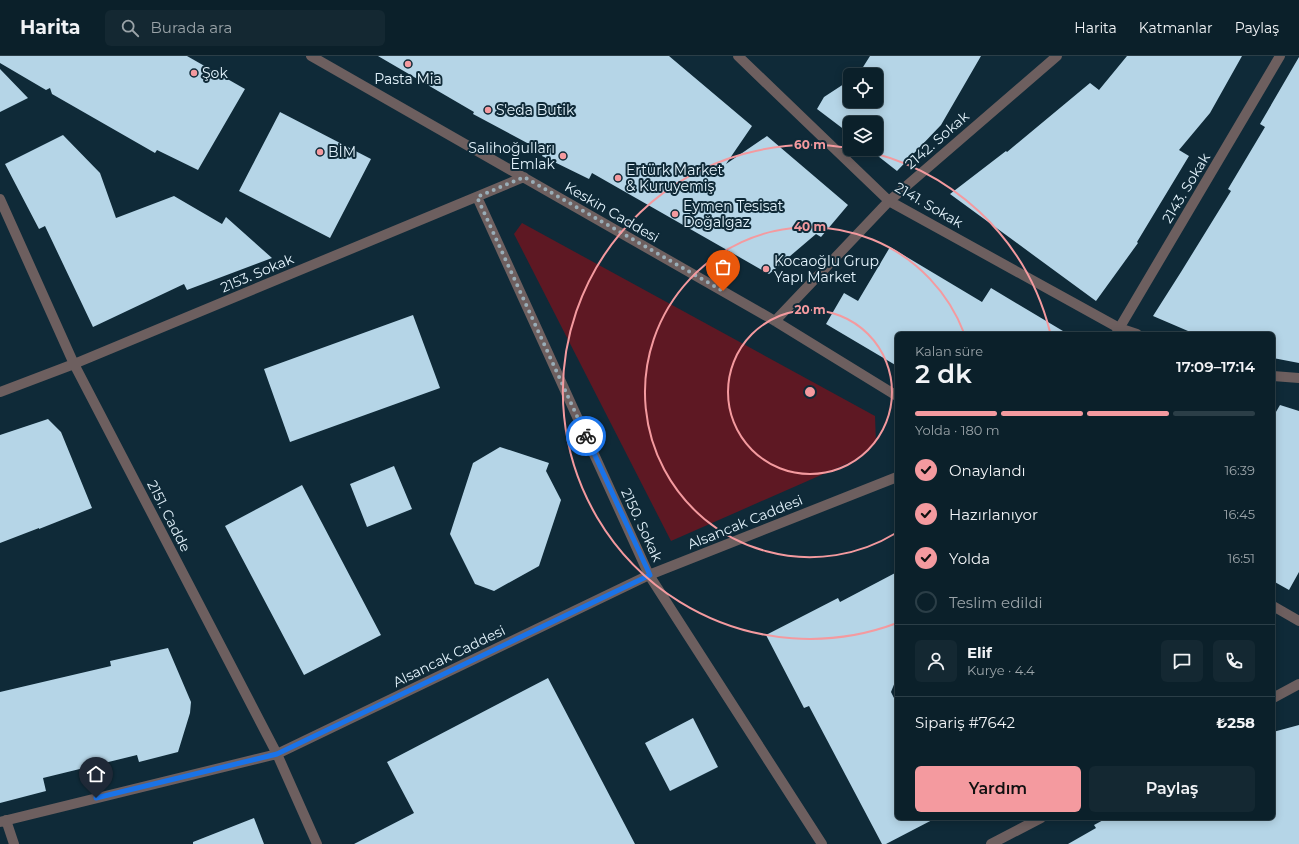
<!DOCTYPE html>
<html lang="tr">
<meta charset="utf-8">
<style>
:root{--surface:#0b202a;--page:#142832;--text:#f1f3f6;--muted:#9aa3a8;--line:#2b3e47;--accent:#f49a9f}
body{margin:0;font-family:Montserrat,sans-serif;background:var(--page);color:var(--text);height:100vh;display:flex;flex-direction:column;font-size:15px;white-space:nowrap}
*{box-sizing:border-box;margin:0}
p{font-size:13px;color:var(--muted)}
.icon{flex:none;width:22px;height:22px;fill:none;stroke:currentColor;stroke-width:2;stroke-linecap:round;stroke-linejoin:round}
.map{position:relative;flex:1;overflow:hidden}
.side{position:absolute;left:895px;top:276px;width:380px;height:488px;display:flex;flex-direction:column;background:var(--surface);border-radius:6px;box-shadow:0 2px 10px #0003,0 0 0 1px var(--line)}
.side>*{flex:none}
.controls{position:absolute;left:843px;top:12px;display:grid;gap:8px}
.controls a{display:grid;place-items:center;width:40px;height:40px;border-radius:6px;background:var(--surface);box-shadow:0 2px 10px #0003,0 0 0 1px var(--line);font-size:20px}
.pin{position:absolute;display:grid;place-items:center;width:34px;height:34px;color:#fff;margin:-41px -17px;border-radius:50% 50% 50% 0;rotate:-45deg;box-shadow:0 0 4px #0007}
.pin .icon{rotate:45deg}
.courier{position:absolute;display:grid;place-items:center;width:40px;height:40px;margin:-20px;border:3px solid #1a73e8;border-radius:50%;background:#fff;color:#222;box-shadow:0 1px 5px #0007}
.head em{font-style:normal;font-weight:600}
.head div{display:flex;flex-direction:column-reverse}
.head{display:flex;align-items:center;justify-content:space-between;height:68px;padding:0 20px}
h1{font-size:26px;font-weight:600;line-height:30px}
.bar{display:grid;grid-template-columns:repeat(4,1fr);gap:6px 4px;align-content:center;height:48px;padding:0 20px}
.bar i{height:5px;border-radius:3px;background:var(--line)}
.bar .active{background:var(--accent)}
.bar p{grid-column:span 4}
.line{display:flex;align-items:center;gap:10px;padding:0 20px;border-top:1px solid var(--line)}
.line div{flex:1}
.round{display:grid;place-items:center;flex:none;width:42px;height:42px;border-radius:6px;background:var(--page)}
ol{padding:0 20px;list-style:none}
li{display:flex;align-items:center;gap:12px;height:44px}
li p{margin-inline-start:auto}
li .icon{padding:4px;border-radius:50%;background:var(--accent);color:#111;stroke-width:4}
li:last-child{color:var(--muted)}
li i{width:22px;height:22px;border:2px solid var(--line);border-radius:50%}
.cta{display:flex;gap:8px;margin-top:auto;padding:8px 20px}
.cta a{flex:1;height:46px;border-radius:6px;background:var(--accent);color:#111;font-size:16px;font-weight:600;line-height:46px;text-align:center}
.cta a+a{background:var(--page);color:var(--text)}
header{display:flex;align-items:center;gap:24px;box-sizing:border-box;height:56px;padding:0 20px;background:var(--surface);border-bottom:1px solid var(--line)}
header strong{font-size:19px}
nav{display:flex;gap:22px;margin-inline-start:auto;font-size:14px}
.search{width:280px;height:36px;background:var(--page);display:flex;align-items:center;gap:10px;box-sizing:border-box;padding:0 14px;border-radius:6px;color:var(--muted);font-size:15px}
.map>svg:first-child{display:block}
.green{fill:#5e1823}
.building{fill:#b5d5e7}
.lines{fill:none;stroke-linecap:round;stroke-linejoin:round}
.minor{stroke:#6d5f5f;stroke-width:10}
.done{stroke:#99adb7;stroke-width:4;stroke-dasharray:0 7.2}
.route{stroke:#1a73e8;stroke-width:5}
.ring{fill:none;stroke:#f49a9f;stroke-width:2}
.poi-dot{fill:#f49a9f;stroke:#0f2a38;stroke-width:1.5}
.labels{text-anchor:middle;stroke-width:4;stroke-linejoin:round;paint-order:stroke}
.poi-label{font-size:14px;fill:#e3f3fc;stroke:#0f2a38;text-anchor:start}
.street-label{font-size:14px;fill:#e3f3fc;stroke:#0f2a38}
.centre{fill:#f49a9f;stroke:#0f2a38;stroke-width:2}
.ring-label{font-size:12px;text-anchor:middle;font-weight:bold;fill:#f49a9f;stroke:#0f2a38;stroke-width:4;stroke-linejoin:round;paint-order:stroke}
</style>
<header>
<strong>Harita</strong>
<div class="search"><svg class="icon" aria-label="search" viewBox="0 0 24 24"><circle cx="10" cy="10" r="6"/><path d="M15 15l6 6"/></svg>Burada ara</div>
<nav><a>Harita</a><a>Katmanlar</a><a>Paylaş</a></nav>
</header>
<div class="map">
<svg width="1299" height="788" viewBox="0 0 1299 788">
<rect width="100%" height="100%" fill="#0f2a38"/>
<!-- green -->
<path class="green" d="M522,167L875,360L876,387L853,405L671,485L514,178Z"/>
<!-- building -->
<path class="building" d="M0,0H187L245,33L198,114L157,94L155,97L52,38L50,32L46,34L0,7Z
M378,0H669L752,70L726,108L767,80L848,149L821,181L816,178L769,218L592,117L589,123L542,100L544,96L473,58L474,56Z
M870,0H981L941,69L897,115L869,93H876V67H850V78L817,53L824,41L850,24V45H876V19H858Z
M1127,0H1242L1210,57L1179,94L1189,100L1137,186L1138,187L1096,245L950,138L1006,95L1007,96L1090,27L1099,34Z
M1299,1V307L1273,302V278H1195L1153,260L1181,216L1231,135L1228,133L1265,71L1260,68Z
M0,13L28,42L0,56Z
M280,56L371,103L330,182L239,135Z
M63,79L100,117L116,162L174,140L222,168L226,161L272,202L187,234L184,228L93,271L45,170L39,173L5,108Z
M890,191L982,246L991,232L1068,278H897V310L826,268L844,237L858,245Z
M413,259L440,332L290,386L264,313Z
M1280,349L1299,355V516L1289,534L1273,525V361Z
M48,363L61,376L92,452L39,473V472L0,487V379Z
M500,391L549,407L546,415L561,444L539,510L494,535L475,528L450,478L473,407Z
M394,410L412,453L367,471L350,428Z
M302,429L381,579L304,619L225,470Z
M897,516V621L891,636L897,648V762H936L886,788H882L809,650L804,652L766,579L838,542L840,546Z
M168,592L191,646L190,657L178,696L139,706L137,699L43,722L46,735L0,747V636L111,610L110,605Z
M548,622L635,788H354L414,757L387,706Z
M693,662L718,711L670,735L645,687Z
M1299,669V788H1068L1096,772L1094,769L1107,762H1273V676Z
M254,762L264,788H193V786Z"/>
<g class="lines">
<!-- minor -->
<path class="minor" d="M311,0L775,265L897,340
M738,0L889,145L1119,272L1137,278
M477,141L649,519L822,788
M0,143L74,308L277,698L317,788
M775,265L889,145L1057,0
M1117,276L1280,0
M1273,320L1299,322
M0,336L74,308L524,121
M1273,550L1299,565
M1273,642L1299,628
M6,764L14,788
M0,766L277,698L649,519L897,421
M991,788L1041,762"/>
</g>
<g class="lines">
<!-- done -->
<path class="done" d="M586,380L477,141L524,121L723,235"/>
<!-- route -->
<path class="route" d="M96,742L277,698L650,519L586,380"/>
</g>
<!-- distance rings -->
<g class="ring">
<circle cx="810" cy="336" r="82"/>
<path d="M896 477A165 165 0 1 1 964 277"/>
<path d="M897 567A247 247 0 1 1 849 92M855 93A247 247 0 0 1 1050 276"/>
</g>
<!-- markers -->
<g class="poi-dot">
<circle cx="408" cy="8" r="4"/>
<circle cx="194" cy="17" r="4"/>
<circle cx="488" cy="54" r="4"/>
<circle cx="320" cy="96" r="4"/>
<circle cx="563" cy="100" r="4"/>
<circle cx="618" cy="122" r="4"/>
<circle cx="675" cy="158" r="4"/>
<circle cx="766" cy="213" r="4"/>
</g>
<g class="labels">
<!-- poi labels -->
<g class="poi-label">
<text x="202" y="22">Şok</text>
<text x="408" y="28" text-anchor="middle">Pasta Mia</text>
<text x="496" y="59">S'eda Butik</text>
<text x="555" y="97" text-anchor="end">Salihoğulları<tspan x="555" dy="16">Emlak</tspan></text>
<text x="328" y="101">BİM</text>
<text x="626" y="119">Ertürk Market<tspan x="626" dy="16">&amp; Kuruyemiş</tspan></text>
<text x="683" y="155">Eymen Tesisat<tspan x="683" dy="16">Doğalgaz</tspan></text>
<text x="774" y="210">Kocaoğlu Grup<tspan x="774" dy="16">Yapı Market</tspan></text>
</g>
<!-- street labels -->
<g class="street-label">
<text transform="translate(937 84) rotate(-41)" y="5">2142. Sokak</text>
<text transform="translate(1186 132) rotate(-59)" y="5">2143. Sokak</text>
<text transform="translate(929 149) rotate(30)" y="5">2141. Sokak</text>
<text transform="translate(612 156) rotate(30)" y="5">Keskin Caddesi</text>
<text transform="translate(257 217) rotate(-23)" y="5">2153. Sokak</text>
<text transform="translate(169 460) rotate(63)" y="5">2151. Cadde</text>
<text transform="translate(745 466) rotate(-22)" y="5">Alsancak Caddesi</text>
<text transform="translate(642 469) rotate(65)" y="5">2150. Sokak</text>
<text transform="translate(449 600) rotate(-26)" y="5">Alsancak Caddesi</text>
</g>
</g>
<circle cx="810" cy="336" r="6" class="centre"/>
<g class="ring-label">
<text x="810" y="93">60 m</text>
<text x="810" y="175">40 m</text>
<text x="810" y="258">20 m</text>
</g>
</svg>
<div class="controls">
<a><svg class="icon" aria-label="locate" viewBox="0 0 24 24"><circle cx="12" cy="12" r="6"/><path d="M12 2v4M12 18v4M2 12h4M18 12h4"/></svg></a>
<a><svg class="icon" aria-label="layers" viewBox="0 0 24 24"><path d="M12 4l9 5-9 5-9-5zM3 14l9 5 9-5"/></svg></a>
</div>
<div class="pin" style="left:723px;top:235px;background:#ea580c"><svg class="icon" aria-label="bag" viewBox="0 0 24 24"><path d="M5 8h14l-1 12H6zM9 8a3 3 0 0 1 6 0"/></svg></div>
<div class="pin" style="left:96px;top:742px;background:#1f2937"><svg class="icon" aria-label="home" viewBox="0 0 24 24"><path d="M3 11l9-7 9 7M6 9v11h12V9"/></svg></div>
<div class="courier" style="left:586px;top:380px"><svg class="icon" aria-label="bike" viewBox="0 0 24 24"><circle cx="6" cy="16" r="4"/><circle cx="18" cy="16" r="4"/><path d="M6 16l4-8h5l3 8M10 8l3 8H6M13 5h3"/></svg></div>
<section class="side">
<div class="head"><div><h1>2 dk</h1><p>Kalan süre</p></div><em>17:09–17:14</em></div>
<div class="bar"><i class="active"></i><i class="active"></i><i class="active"></i><i></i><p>Yolda · 180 m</p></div>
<ol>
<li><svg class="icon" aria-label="check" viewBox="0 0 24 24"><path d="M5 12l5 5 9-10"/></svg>Onaylandı<p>16:39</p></li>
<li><svg class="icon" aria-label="check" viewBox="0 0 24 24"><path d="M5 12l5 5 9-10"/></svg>Hazırlanıyor<p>16:45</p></li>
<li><svg class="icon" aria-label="check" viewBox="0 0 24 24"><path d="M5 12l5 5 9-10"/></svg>Yolda<p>16:51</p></li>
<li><i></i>Teslim edildi</li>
</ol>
<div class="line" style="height:72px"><a class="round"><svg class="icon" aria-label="person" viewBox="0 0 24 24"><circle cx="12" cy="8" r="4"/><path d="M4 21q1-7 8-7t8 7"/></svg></a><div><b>Elif</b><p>Kurye · 4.4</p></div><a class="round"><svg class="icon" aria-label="chat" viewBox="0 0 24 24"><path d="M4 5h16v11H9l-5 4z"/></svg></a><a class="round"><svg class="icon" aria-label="phone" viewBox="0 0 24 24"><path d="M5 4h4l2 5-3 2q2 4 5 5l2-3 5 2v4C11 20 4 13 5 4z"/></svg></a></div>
<div class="line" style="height:52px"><div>Sipariş #7642</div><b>₺258</b></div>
<div class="cta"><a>Yardım</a><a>Paylaş</a></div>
</section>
</div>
